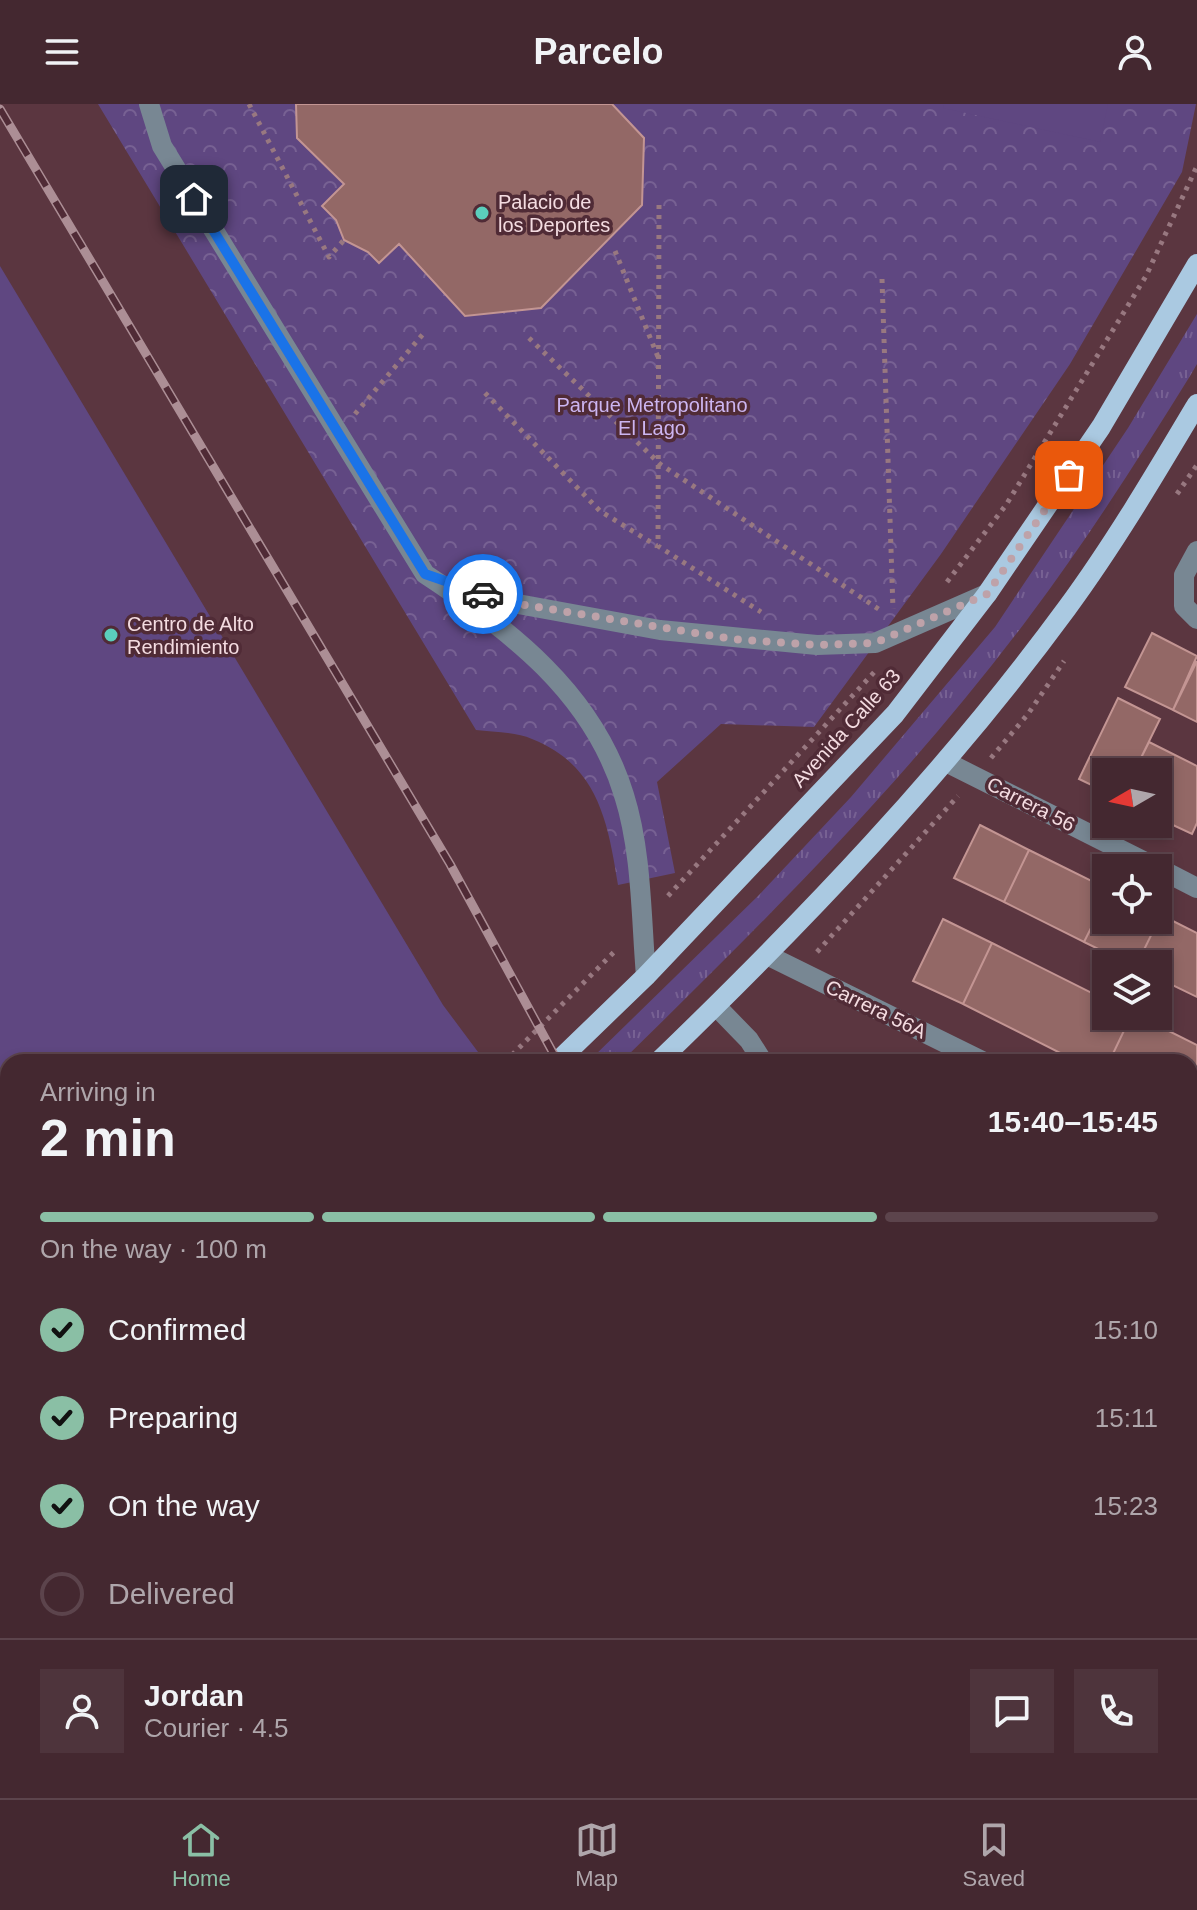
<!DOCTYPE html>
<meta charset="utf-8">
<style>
:root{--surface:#442830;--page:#4e343c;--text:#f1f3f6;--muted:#afa6ab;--line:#5c444c;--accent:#8abfa5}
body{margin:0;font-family:Helvetica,sans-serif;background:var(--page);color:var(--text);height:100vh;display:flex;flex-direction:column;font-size:30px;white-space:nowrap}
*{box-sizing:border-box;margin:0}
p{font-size:26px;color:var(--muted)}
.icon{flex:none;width:44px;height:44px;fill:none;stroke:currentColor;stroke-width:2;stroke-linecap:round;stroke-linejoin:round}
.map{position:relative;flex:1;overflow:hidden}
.drawer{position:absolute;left:0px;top:950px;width:1198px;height:744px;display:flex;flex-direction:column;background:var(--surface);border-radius:24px 24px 0 0;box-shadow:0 4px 12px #0003,0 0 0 2px var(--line)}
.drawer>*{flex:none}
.needle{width:52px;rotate:261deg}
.controls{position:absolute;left:1092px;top:654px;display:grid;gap:16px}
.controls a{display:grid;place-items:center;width:80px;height:80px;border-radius:0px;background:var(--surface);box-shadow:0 4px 12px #0003,0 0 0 2px var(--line);font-size:40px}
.pin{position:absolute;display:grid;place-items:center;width:68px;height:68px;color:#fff;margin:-34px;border-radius:16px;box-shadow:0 4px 12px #0006}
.courier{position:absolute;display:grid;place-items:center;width:80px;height:80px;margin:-40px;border:6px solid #1a73e8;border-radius:50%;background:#fff;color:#222;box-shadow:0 2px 10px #0007}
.headline em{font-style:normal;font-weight:700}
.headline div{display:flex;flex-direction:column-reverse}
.headline{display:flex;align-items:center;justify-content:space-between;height:136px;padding:0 40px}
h1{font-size:52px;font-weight:700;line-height:60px}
.bar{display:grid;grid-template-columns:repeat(4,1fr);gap:12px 8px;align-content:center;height:96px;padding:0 40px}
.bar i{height:10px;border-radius:6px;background:var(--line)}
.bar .on{background:var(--accent)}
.bar p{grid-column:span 4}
.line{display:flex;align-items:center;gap:20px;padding:0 40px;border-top:2px solid var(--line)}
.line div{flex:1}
.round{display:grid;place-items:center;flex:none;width:84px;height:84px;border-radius:0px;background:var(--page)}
ol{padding:0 40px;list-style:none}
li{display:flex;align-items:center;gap:24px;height:88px}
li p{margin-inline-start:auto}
li .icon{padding:8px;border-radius:50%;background:var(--accent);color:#111;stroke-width:4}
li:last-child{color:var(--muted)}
li i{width:44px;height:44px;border:4px solid var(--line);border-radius:50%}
header{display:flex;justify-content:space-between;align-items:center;height:104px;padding:0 40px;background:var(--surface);font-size:36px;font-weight:700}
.menu{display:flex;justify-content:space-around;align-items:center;height:112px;border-top:2px solid var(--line);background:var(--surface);font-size:22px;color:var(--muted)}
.menu a{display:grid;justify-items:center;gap:4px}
.menu .on{color:var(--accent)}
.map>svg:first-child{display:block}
.grass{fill:url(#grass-tufts)}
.park{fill:url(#park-crowns)}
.pitch{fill:#5f4781}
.building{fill:#936866;stroke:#c39593;stroke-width:2}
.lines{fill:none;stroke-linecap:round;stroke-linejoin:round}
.path{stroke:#987880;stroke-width:5;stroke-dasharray:4 6;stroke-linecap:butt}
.minor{stroke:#788793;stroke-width:20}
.major{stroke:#aac9e1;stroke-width:20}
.rail-casing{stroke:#ac8e95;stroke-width:9}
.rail{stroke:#502b36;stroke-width:6;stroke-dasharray:18;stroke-linecap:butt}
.done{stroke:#bea2a9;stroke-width:8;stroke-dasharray:0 14.4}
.route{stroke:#1a73e8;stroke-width:10}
.poi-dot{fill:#5bcebc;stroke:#502b36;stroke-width:3}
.labels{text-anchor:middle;stroke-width:7;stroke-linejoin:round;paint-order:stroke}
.poi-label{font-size:20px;fill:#f4dce1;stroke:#502b36;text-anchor:start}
.park-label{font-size:20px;fill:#ccb5f1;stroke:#502b36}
.street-label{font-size:20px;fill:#f4dce1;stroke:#502b36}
</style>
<header><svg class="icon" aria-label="menu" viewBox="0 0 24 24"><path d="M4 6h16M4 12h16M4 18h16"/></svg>Parcelo<svg class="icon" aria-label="person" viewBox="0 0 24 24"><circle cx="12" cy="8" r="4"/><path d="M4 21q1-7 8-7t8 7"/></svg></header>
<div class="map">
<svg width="1197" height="1694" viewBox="0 0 1197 1694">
<defs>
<pattern id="grass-tufts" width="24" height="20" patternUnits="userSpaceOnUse" patternTransform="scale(2)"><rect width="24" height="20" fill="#5f4781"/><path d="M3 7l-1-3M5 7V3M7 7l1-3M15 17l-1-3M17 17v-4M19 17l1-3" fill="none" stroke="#776193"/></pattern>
<pattern id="park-crowns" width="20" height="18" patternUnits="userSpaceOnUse" patternTransform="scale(2)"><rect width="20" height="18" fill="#5f4781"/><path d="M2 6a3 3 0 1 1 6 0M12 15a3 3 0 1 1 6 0" fill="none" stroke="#776193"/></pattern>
</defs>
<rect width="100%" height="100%" fill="#5b3640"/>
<!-- grass -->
<path class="grass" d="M1197,210V260L1190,272C1139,354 1087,436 1029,513C909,674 764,818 621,958H588L759,791L851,693L995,523L1128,324Z
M1190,1649L1197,1652V1694H1121L1116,1686H1190Z"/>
<!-- park -->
<path class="park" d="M98,0H1196L1182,68L1070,260L941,450L814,623L721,620L657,678L675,769L618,781C608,718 598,661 532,635C516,628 493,628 476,626Z
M47,1686H960L965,1694H38Z"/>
<!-- pitch -->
<path class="pitch" d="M944,0H1108L1100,38L943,4Z
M0,162L443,901L481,952L475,958H8V1408L0,1416Z"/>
<!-- building -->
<path class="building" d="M296,0H612L644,34L642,101L541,204L465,212L399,140L379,159L368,148L344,136L336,116L322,102L344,80L297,34Z
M1152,529L1197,552L1173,606L1125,583Z
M1197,557V618L1173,606Z
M1118,594L1160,615L1134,668H1106V688L1079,675Z
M1149,638L1197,662V719L1192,730L1158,714V668H1134Z
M980,721L1029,746L1004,798L954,774Z
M1029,746L1106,784V794L1084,838L1004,798Z
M1106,794V816H1158V809L1161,811L1137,860H1129L1084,838Z
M1161,811L1197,829V893L1158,874V860H1137Z
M943,815L992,839L963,900L913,877Z
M992,839L1106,896V912H1131L1109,958H1078L963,900Z
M1131,912H1139L1197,941V962L1190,976V958H1109Z
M1197,962V1017L1190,1013V976Z
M1190,1179L1197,1182V1219L1190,1232Z
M1197,1355V1448L1190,1462V1370Z
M1190,1570L1197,1574V1641L1190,1637Z"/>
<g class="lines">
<!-- path -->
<path class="path" d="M249,0L329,153L344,136
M659,101L658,442L761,508
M615,147L658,253
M882,175L893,505
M529,234L660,360L883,508
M485,289L600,407L657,442
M355,310L423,230
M1177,390L1197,361
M947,478L1006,401L1146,172L1197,62
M991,654L1028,610L1064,557
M668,792L878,564
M817,848L958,692
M505,958L617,845
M0,1216L8,1208
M0,1439L8,1431
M558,1686L562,1694
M795,1686L800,1694
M827,1686L832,1694
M16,1694L25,1686
M56,1694L64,1686
M395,1694L407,1686
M487,1694L505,1686
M782,1694L784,1686
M992,1694L1007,1686"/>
<!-- minor -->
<path class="minor" d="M149,0L162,42L425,470C510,526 593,589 624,691C642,748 641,813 646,872
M1197,447L1184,471V502L1197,515
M456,480L507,498L660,526L817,541L875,539L987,490
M946,658L1157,764
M1158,764L1197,784
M769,852L984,958
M716,902L749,936L763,958
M0,999L8,1022
M0,1051L8,1053
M1190,1060L1197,1063
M0,1103L8,1104
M1190,1316L1197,1302
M1190,1503L1197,1506
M1064,1686L1068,1694"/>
<!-- major -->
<path class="major" d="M557,958L646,872L895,610L987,490L1101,323L1197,160
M658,958C805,816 946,669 1067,504C1114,440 1156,369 1197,300
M0,1495L8,1487
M0,1592L8,1585"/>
<!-- rail casing -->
<g class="rail-casing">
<path id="rail" d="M0,5L450,760L558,958
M998,1686L1002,1694"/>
</g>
<!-- rail -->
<use href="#rail" class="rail"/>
</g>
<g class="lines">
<!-- done -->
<path class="done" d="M483,490L507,498L732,535L817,541L875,539L987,490L1069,371"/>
<!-- route -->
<path class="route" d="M194,95L425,470L483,490"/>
</g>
<!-- markers -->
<g class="poi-dot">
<circle cx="482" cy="109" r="8"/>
<circle cx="111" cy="531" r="8"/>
</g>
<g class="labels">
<!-- poi labels -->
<g class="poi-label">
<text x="498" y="105">Palacio de<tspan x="498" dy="23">los Deportes</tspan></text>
<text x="127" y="527">Centro de Alto<tspan x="127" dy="23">Rendimiento</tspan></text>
</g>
<!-- park labels -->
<g class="park-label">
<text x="652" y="308">Parque Metropolitano<tspan x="652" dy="23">El Lago</tspan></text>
</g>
<!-- street labels -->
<g class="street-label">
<text transform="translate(846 624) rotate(-48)" y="7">Avenida Calle 63</text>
<text transform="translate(1031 700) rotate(27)" y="7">Carrera 56</text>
<text transform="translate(876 905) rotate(26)" y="7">Carrera 56A</text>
</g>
</g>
</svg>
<div class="controls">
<a><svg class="needle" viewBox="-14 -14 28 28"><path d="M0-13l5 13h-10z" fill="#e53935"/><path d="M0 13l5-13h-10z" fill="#afa6ab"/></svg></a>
<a><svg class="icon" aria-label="locate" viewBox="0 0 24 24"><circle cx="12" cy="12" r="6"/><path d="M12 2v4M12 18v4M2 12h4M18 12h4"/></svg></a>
<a><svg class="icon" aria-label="layers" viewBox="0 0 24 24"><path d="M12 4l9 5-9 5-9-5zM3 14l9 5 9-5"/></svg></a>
</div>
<div class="pin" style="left:1069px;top:371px;background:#ea580c"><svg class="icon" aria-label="bag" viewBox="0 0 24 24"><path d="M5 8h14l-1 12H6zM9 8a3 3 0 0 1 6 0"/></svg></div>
<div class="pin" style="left:194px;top:95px;background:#1f2937"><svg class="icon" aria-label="home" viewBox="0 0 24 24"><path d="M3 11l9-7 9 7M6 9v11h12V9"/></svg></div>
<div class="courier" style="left:483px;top:490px"><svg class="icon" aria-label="car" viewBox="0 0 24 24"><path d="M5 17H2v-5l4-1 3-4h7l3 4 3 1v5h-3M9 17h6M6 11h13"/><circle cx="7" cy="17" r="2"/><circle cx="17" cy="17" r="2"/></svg></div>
<section class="drawer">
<div class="headline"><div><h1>2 min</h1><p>Arriving in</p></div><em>15:40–15:45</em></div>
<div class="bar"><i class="on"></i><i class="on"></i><i class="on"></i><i></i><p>On the way · 100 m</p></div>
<ol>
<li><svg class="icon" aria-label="check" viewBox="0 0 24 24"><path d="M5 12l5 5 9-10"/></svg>Confirmed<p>15:10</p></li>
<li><svg class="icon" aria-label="check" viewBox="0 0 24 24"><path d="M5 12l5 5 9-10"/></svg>Preparing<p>15:11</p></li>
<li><svg class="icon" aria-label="check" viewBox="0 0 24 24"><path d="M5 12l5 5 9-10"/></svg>On the way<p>15:23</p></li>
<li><i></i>Delivered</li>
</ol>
<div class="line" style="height:144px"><a class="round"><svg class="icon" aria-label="person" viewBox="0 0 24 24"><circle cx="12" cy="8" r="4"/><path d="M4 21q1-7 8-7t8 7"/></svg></a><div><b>Jordan</b><p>Courier · 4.5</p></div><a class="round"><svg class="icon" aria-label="chat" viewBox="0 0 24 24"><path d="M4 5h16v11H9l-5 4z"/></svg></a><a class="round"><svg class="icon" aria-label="phone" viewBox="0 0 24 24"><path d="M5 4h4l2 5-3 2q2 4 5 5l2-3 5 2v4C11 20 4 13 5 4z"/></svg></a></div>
</section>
</div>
<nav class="menu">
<a class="on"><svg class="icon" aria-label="home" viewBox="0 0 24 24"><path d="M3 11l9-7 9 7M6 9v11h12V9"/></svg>Home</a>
<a><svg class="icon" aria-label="map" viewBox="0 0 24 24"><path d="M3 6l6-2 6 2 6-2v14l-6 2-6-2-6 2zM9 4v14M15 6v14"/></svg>Map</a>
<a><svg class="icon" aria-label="saved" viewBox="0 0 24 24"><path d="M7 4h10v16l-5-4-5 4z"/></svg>Saved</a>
</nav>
